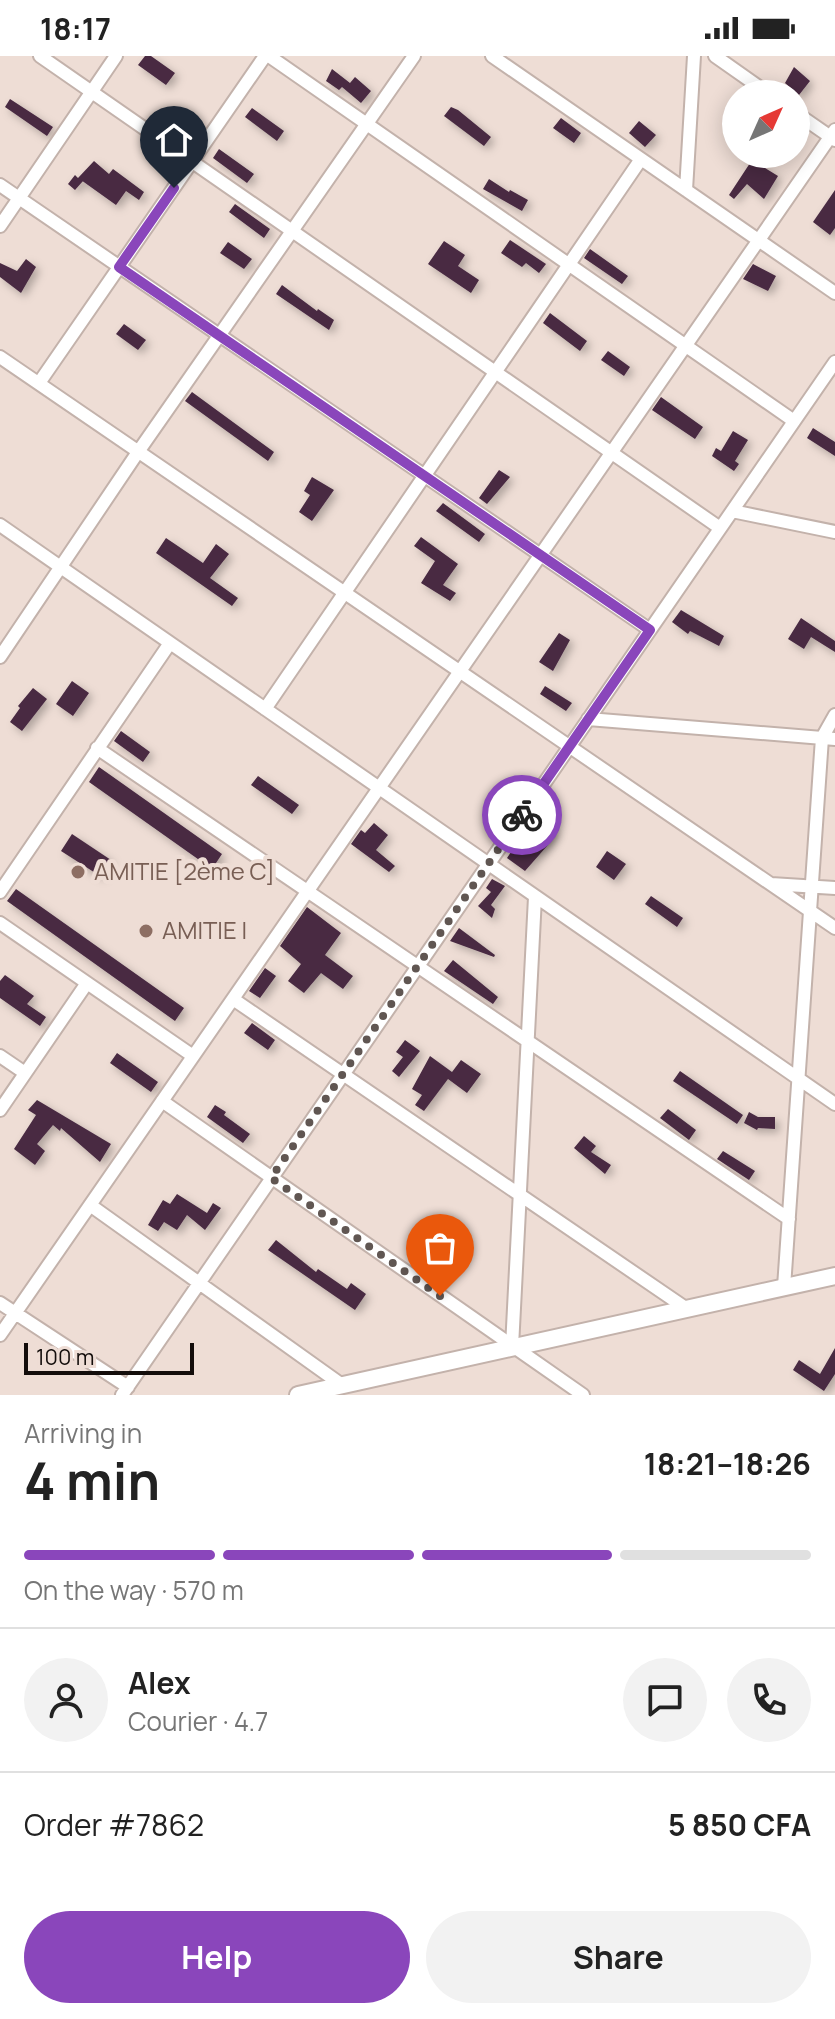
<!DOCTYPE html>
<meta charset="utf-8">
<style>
:root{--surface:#fff;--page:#f2f2f2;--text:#222;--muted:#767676;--line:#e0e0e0;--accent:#8a46bb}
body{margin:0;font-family:Manrope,sans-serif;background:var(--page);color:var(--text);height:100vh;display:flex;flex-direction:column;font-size:30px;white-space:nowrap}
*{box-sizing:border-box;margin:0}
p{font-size:26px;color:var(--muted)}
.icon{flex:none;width:44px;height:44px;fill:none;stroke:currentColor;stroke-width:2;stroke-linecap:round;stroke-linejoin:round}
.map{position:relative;height:1339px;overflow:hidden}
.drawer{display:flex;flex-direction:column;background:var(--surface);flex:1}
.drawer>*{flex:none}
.needle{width:52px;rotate:45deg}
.buttons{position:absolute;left:722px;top:24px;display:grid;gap:16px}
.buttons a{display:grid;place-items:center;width:88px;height:88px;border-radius:50%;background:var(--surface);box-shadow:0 4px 20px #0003;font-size:40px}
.scale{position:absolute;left:24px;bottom:20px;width:170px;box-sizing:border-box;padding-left:8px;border:4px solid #130d0b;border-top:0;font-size:22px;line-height:28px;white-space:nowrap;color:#130d0b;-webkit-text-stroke:6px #eeddd5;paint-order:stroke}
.pin{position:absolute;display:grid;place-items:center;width:68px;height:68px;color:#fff;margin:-82px -34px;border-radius:50% 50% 50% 0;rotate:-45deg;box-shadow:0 0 8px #0007}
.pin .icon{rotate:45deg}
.courier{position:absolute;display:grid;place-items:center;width:80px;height:80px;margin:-40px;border:6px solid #8a46bb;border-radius:50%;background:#fff;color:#222;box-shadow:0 2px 10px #0007}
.headline em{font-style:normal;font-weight:700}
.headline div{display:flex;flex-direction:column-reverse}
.headline{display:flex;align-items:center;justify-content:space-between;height:136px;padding:0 24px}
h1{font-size:52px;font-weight:700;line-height:60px}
.bar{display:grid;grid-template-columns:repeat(4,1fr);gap:12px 8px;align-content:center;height:96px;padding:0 24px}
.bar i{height:10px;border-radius:6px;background:var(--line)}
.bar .active{background:var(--accent)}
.bar p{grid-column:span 4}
.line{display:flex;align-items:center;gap:20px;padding:0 24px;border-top:2px solid var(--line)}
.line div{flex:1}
.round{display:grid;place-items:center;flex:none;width:84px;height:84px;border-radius:42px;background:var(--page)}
.cta{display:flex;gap:16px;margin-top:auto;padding:16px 24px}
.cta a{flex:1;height:92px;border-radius:48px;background:var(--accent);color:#fff;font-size:32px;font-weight:700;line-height:92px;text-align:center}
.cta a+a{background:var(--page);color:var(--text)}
.status{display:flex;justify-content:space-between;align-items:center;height:56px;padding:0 40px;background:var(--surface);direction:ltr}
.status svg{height:22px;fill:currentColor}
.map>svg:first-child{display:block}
.building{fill:#482a42;filter:url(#shadow)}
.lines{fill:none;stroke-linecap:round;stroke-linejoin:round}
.minor-casing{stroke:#c3b2ab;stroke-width:16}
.tertiary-casing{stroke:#c3b2ab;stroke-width:20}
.minor{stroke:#fff;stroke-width:12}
.tertiary{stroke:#fff;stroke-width:16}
.done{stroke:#605652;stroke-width:8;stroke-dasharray:0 14.4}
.route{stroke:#8a46bb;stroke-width:10}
.education-dot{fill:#8d6e63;stroke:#eeddd5;stroke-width:3}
.labels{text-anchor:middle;stroke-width:8;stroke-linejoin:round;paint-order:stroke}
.education-label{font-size:24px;fill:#785e54;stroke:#eeddd5;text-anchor:start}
</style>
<div class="status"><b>18:17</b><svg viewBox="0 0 49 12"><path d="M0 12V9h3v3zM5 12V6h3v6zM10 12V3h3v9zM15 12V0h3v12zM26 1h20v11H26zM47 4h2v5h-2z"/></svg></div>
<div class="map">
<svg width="835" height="1339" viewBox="0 0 835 1339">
<defs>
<filter id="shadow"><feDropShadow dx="4" dy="4" stdDeviation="4" flood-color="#0004"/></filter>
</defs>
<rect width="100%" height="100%" fill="#eeddd5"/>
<!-- building -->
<path class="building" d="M145,0H151L175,17L166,29L138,9Z
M794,11L810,25L799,39L785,27Z
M332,13L350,27L355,21L371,35L361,47L342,31L339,34L326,25Z
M10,43L53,71L47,80L5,51Z
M451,51L458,54L491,81L484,90L444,60Z
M252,52L284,75L277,85L245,61Z
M561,62L581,77L574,87L553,72Z
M639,65L656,79L645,91L629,77Z
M219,93L254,118L247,127L213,102Z
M752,104L778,120L764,143L747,128L734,143L729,139Z
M94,105L109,118L113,113L144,136L139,144L126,135L116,149L81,124L83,125L75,134L68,128L75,119L78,122Z
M489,123L509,136L510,134L528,144L522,155L483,133Z
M835,134V172L830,179L813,166Z
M235,148L270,173L264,182L229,156Z
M510,184L546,208L539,217L526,207L522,211L501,197Z
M444,185L465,199L458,210L479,224L471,237L428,208Z
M228,186L252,203L244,213L220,197Z
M590,193L628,220L622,228L584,202Z
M26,203L36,211L21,237L0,221V207L17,215Z
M753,208L776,220L768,235L743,223Z
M282,229L317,255L318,253L334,264L329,274L276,238Z
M550,257L587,285L580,295L543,267Z
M124,268L146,284L138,294L116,278Z
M608,295L630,311L624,320L601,304Z
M192,336L274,396L268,405L185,345Z
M661,341L703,371L695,383L652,354Z
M813,372L835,386V400L807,382Z
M733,375L748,384L735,405L739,408L734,415L712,400L716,392L721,395Z
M499,414L510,421L487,448L479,442Z
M312,421L334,434L312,465L299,456L310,439L304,435Z
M443,447L485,478L479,486L436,455Z
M421,481L458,508L443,529L456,537L450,545L421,527L435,505L414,490Z
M166,482L203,507L216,488L229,498L210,522L238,542L232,550L156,497Z
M681,554L724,580L719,590L690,575L688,578L672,566Z
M801,562L835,585V596L811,581L804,593L788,583Z
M559,577L570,584L553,615L539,606Z
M72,625L89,637L73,660L56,648Z
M545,630L572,647L566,655L540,638Z
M33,632L47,643L22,675L10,666L20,652L18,650Z
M121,675L150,696L143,706L114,685Z
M99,711L222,798L212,813L89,726Z
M258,720L299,749L292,758L251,729Z
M540,764L556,775L547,790L525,815L507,802L525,775L530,778Z
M374,767L388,779L376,794L395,810L389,816L351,788L361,774L365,777Z
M72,778L111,804L100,820L61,795Z
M607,795L626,808L614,824L596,811Z
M492,823L505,830L491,849L495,853L492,862L478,850L491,836L486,832Z
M16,833L184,952L175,965L7,845Z
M651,840L683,862L677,871L645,848Z
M307,851L341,877L325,899L353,920L343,933L321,917L304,937L288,925L301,908L280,890Z
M459,872L495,899L494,901L450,885Z
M453,904L498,941L493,948L444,915Z
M265,912L276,920L260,942L249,935Z
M5,919L34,940L27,948L46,961L40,970L0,942V925Z
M252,967L275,984L268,994L244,977Z
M405,984L420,995L399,1021L392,1015L403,1001L396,996Z
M117,997L158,1026L151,1036L110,1007Z
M430,1000L452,1016L461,1004L481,1018L467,1037L448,1023L424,1055L415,1049L422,1039L412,1033Z
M680,1015L743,1059L737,1068L673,1025Z
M37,1044L111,1088L100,1106L61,1072L60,1075L53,1069L37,1088L45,1095L35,1109L14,1093L36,1059L28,1054Z
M215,1049L226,1056L224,1059L250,1078L243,1087L207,1061Z
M668,1053L696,1074L689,1084L660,1062Z
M749,1056L758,1061H775V1073L758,1072L757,1074L744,1067Z
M584,1080L596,1090L591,1096L611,1109L605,1118L574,1092Z
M723,1095L755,1115L749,1124L717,1103Z
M177,1138L207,1157L213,1147L221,1152L205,1174L187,1159L177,1174L164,1166L158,1175L148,1169L163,1144L170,1148Z
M276,1184L316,1216L318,1213L347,1233L351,1227L366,1238L355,1254L268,1194Z
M835,1292V1318L824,1335L793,1314L799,1304L820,1318Z"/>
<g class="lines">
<!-- minor casing -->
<g class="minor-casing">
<path id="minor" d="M40,0L720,472
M269,0L794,365
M492,0L835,237
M715,0L769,38
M796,57L835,84
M0,129L650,574
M686,134L694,0
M0,170L116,0
M0,301L835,872
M39,327L265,0
M732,455L835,476
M0,469L835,1048
M0,601L138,396L414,0
M265,653L641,103
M588,663L835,683
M97,692L789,1163
M771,828L835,832
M0,836L170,587
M0,867L193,1000
M233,943L687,1253
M0,1000L25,1017
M162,1045L583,1339
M0,1054L87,927
M90,1149L342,1329
M784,1231L822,682L835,659
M0,1247L128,1331
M0,1279L835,74
M512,1291L535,841
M122,1339L835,306"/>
</g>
<!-- tertiary casing -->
<g class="tertiary-casing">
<path id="tertiary" d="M298,1339L835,1220"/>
</g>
<!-- minor -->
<use href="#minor" class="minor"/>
<!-- tertiary -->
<use href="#tertiary" class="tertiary"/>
</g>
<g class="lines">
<!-- done -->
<path class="done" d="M440,1240L271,1122L522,759"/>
<!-- route -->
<path class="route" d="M174,132L119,211L650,574L522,759"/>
</g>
<!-- markers -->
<g class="education-dot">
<circle cx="78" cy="816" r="8"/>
<circle cx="146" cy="875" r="8"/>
</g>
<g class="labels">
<!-- education labels -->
<g class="education-label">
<text x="94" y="824">AMITIE [2ème C]</text>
<text x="162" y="883">AMITIE I</text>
</g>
</g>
</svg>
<div class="buttons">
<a><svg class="needle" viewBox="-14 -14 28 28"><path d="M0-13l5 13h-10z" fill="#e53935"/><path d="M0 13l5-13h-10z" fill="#767676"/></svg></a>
</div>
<div class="scale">100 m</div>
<div class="pin" style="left:440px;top:1240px;background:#ea580c"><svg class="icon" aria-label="bag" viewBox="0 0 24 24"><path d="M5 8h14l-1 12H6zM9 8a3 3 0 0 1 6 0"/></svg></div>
<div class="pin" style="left:174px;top:132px;background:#1f2937"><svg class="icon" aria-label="home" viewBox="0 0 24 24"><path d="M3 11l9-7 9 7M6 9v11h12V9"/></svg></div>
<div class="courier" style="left:522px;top:759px"><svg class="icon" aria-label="bike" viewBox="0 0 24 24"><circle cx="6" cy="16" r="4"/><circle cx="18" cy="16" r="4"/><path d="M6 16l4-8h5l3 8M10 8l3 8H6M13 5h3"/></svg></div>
</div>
<section class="drawer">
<div class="headline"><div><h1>4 min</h1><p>Arriving in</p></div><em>18:21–18:26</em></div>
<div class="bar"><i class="active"></i><i class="active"></i><i class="active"></i><i></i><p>On the way · 570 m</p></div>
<div class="line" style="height:144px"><a class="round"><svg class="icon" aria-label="person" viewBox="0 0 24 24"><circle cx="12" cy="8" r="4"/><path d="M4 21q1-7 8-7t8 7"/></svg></a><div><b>Alex</b><p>Courier · 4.7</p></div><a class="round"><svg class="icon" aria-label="chat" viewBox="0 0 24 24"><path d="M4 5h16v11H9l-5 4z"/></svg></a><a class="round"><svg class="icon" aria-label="phone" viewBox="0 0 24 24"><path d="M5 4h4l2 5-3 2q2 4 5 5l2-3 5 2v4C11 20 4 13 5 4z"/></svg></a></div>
<div class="line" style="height:104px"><div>Order #7862</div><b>5 850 CFA</b></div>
<div class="cta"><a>Help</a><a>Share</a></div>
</section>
